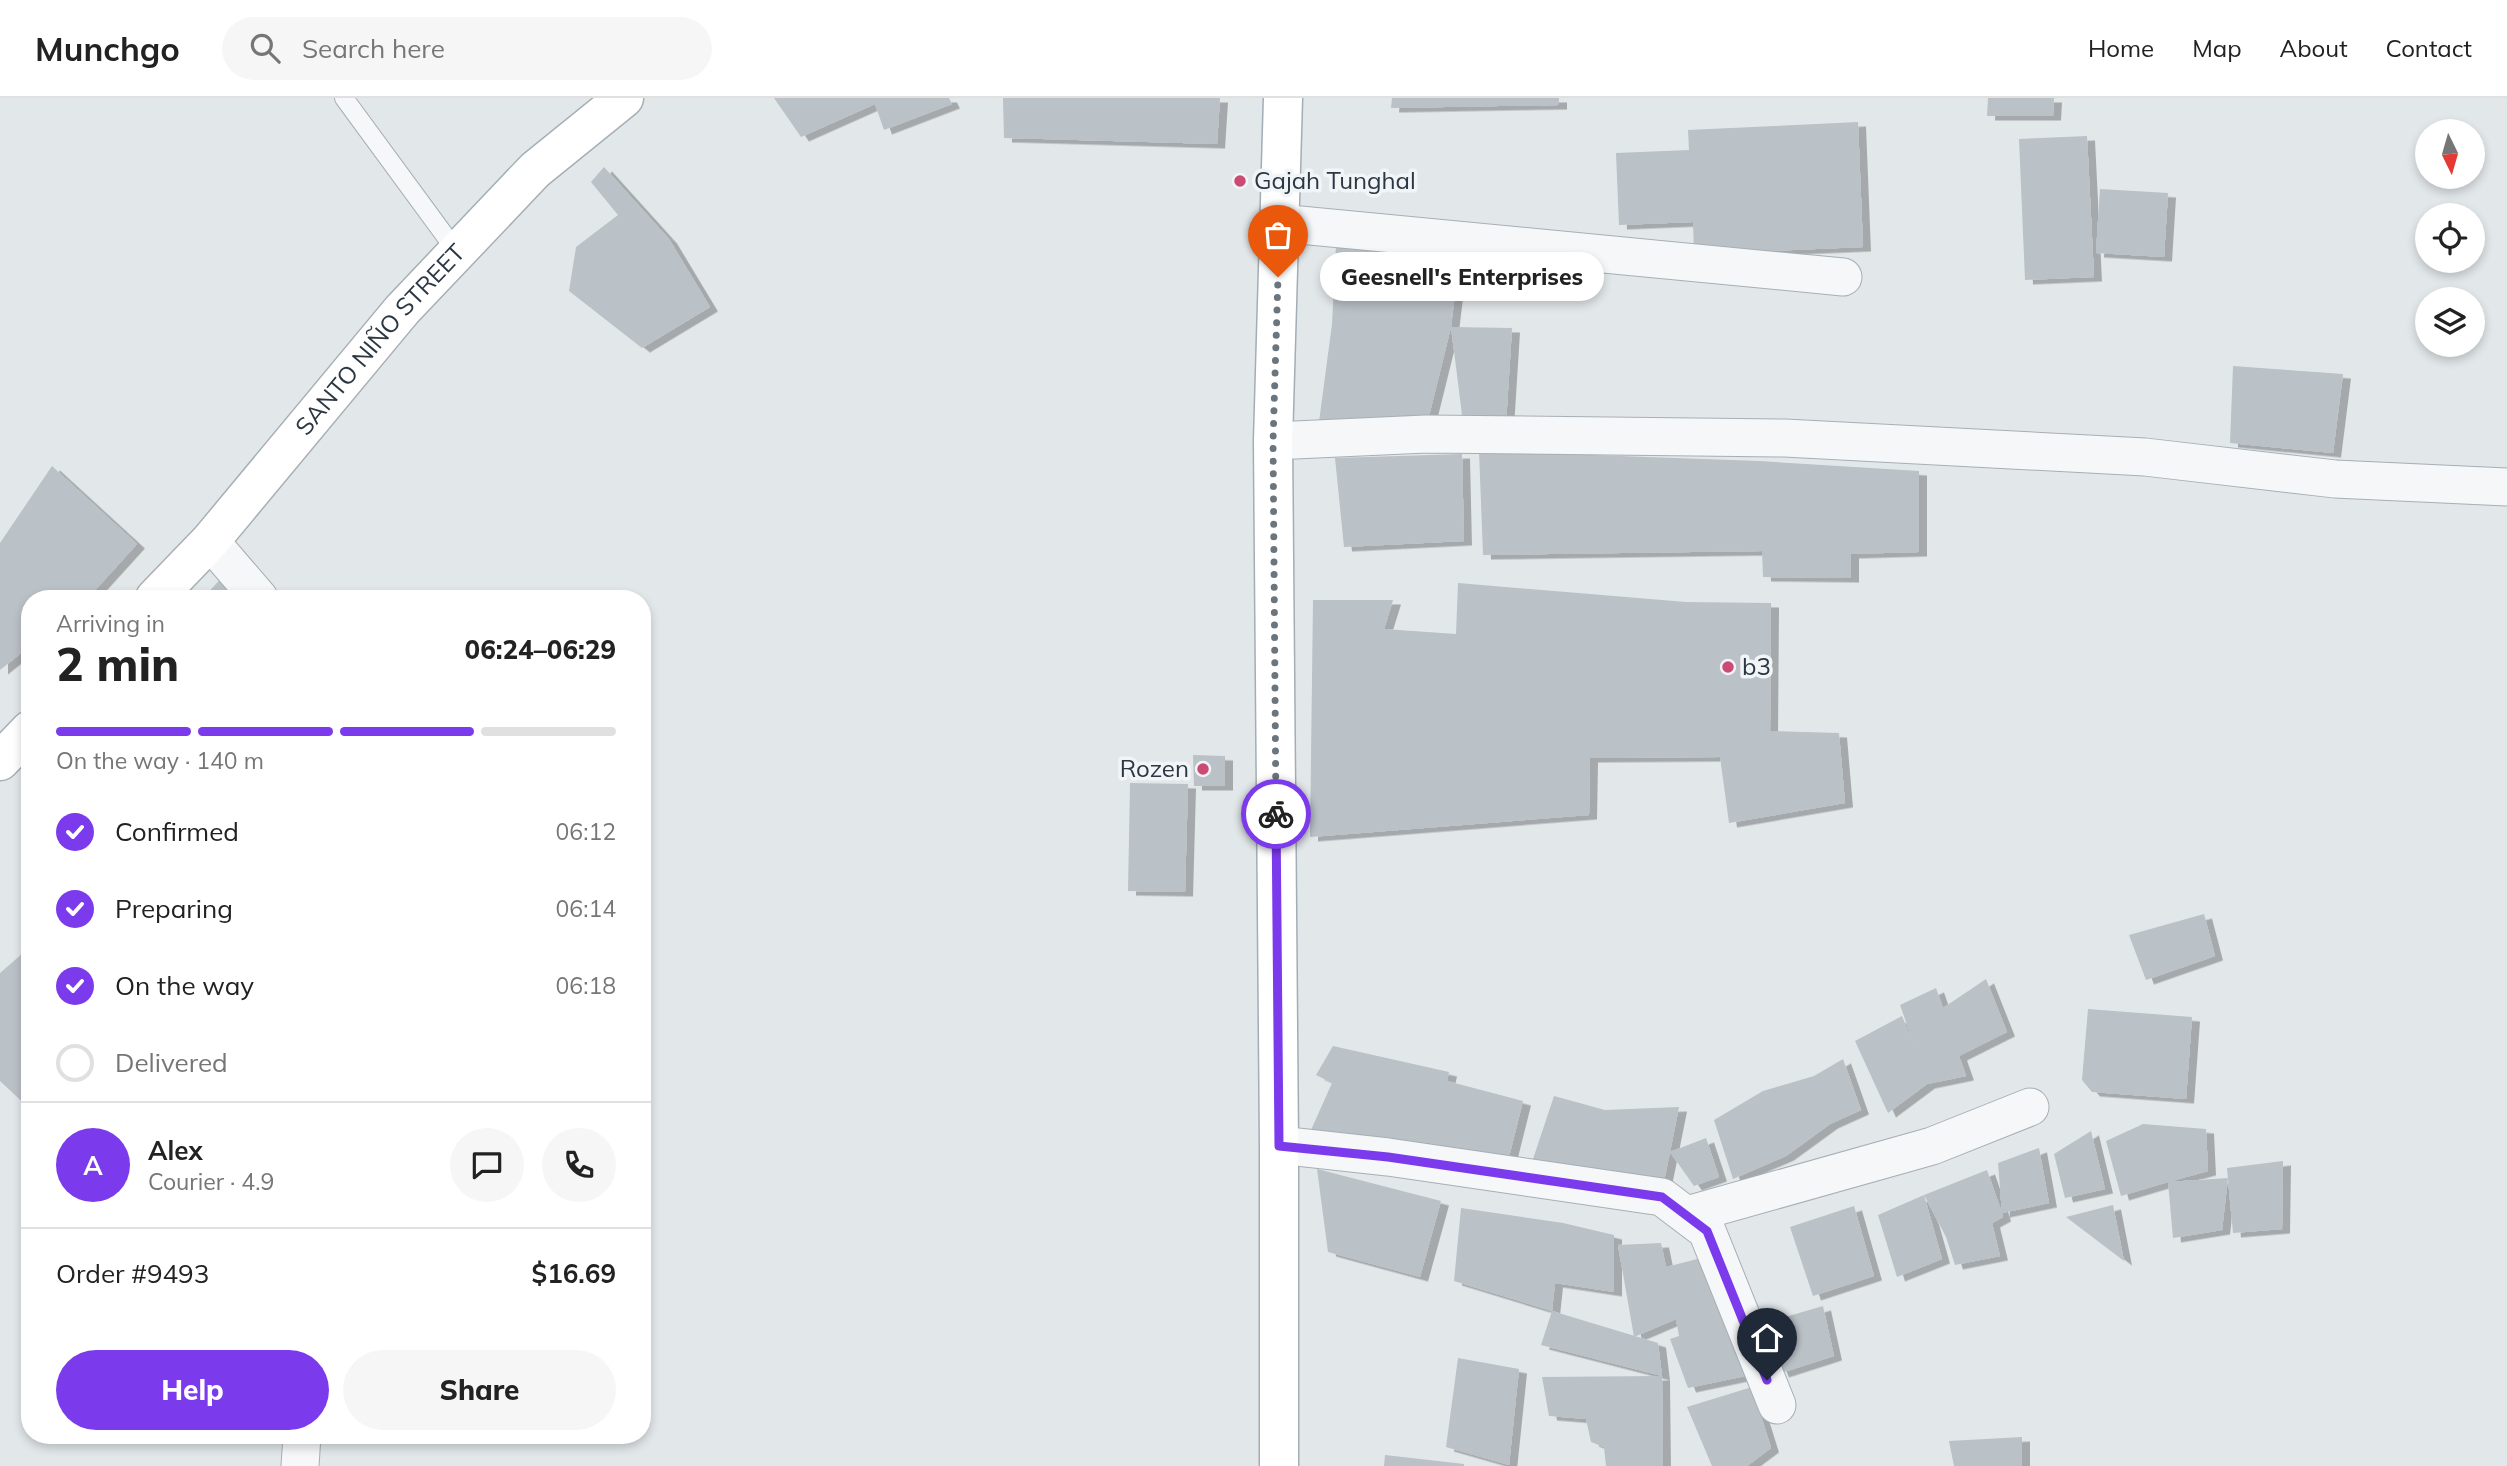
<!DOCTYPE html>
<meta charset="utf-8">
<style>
:root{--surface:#fff;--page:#f6f6f6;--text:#222;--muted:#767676;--line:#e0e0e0;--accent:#7c3aed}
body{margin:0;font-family:Mulish,sans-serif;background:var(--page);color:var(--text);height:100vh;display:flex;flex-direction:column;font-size:26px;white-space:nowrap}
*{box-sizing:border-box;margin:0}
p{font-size:23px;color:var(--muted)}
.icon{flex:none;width:38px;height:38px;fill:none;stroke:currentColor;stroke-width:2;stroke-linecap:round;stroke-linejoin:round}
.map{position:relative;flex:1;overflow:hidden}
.drawer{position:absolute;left:21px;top:492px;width:630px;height:854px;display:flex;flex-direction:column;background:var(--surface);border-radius:28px;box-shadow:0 4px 10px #0003}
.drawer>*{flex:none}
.needle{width:46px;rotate:175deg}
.fabs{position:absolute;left:2415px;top:21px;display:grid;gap:14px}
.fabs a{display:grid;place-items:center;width:70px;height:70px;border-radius:50%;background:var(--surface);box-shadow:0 4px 10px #0003;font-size:35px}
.pin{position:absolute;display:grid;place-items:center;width:60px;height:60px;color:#fff;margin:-72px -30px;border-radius:50% 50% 50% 0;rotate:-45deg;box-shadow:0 0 7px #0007}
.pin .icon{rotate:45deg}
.courier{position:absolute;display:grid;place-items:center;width:70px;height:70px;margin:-35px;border:5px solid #7c3aed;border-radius:50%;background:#fff;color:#222;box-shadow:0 2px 9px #0007}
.bubble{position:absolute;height:49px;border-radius:24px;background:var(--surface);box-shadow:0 4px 10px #0003;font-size:23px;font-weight:800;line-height:49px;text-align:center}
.head em{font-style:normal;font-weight:800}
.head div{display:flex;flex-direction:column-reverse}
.head{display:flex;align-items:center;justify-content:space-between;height:119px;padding:0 35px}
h1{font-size:46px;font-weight:800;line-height:52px}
.bar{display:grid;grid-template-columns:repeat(4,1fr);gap:10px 7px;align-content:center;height:84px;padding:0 35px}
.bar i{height:9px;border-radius:5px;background:var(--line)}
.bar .active{background:var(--accent)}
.bar p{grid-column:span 4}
.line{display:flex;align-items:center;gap:18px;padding:0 35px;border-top:2px solid var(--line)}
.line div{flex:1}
.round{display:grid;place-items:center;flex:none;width:74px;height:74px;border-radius:37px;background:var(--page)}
ol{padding:0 35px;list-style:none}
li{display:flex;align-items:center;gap:21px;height:77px}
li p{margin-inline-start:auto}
li .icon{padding:7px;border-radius:50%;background:var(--accent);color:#fff;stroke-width:4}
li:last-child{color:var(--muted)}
li i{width:38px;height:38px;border:4px solid var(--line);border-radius:50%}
.cta{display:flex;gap:14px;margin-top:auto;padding:14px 35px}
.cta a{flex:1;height:80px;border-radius:42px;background:var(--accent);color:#fff;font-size:28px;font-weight:800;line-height:80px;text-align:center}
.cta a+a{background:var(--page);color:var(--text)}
header{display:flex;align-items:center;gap:42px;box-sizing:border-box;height:98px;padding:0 35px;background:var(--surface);border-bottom:2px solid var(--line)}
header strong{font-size:33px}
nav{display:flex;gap:38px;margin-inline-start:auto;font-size:24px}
.search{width:490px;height:63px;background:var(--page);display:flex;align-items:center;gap:18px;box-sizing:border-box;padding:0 24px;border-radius:38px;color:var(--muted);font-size:26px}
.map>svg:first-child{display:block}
.building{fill:#bac1c7;filter:url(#shadow)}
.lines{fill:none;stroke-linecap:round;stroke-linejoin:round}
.lane-casing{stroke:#a7afb4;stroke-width:20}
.street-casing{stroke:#a7afb4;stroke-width:39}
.secondary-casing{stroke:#a7afb4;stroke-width:41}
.primary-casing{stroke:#a2adb6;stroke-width:41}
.lane{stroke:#f5f7f9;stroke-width:18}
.street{stroke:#f5f7f9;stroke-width:37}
.secondary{stroke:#fff;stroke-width:38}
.primary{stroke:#fff;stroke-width:38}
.done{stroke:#6b757d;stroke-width:7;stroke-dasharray:0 12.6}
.route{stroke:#7c3aed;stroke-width:9}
.poi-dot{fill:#cc4b75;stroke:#f2f5f8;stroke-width:2.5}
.labels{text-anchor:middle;stroke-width:7;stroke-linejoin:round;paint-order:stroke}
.poi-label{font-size:24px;fill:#2b3742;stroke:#f2f5f8;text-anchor:start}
.street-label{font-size:24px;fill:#2b3742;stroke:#f2f5f8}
</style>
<header>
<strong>Munchgo</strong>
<div class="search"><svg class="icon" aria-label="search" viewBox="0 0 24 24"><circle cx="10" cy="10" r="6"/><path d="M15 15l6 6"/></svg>Search here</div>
<nav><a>Home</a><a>Map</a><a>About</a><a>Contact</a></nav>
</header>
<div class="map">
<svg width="2507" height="1368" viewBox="0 0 2507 1368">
<defs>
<filter id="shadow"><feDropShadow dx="8" dy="4.5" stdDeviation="0" flood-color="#0004"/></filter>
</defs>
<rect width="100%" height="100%" fill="#e2e7ea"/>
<!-- building -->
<path class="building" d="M774,0H949L952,6L884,32L875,6L801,39Z
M1003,0H1220L1217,46L1004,40Z
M1392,0H1559V7L1391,10Z
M1988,0H2054L2053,18H1987Z
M1858,24L1863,149L1694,156L1693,124L1619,127L1616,55L1689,52L1688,32Z
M2087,38L2094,179L2025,182L2019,41Z
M604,69L669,141L710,209L642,250L569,193L576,149L618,117L591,84Z
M2100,91L2168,95L2164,159L2096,155Z
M1336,147L1460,154L1451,229L1428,322L1319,324L1332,226Z
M1451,229L1512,230L1506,325H1463Z
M2233,268L2343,276L2333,355L2230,345Z
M1479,353L1759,363L1919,373V454L1851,456V480L1763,479L1762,453L1483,457Z
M1462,356L1464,443L1344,449L1335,360Z
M52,368L137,446L88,500H30V548L0,572V445Z
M226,475L247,500H203Z
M1458,485L1686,504L1771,505L1770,633L1839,635L1845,705L1729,725L1720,659L1590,660L1589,717L1310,739L1313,502H1393L1384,531L1456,536Z
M1193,657L1225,658V688H1194Z
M1130,685L1188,686L1185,794L1128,793Z
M2204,816L2215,858L2146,882L2129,837Z
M30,849V1011L0,983V875Z
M1986,881L2007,934L1959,958L1966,978L1927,986L1888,1015L1855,943L1902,918L1917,955L1900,907L1936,890L1943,910Z
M2088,911L2192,919L2186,1001L2092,994L2082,982Z
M1333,948L1449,974L1447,983L1523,1003L1508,1063L1429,1045L1311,1032L1332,985L1316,977Z
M1843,961L1861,1012L1830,1026L1786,1058L1733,1081L1714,1022L1763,993L1814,978Z
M1554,998L1605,1012L1679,1009L1670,1054L1706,1040L1719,1079L1694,1088L1670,1054L1664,1083L1532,1064Z
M2143,1026L2206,1031L2208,1073L2168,1084L2228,1080L2222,1132L2173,1140L2168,1084L2121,1098L2106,1043Z
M2091,1033L2105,1091L2065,1100L2054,1056Z
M2039,1050L2049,1105L2002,1115L2003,1119L1992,1125L2000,1158L1955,1167L1946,1139L1924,1097L1987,1072L2002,1115L1998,1065Z
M2283,1063L2282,1131L2233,1135L2227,1070Z
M1317,1071L1441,1103L1420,1179L1328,1154Z
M1924,1097L1942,1161L1897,1179L1878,1117Z
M2113,1107L2124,1163L2066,1119Z
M1854,1108L1874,1178L1813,1198L1790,1129Z
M1461,1110L1563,1125L1614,1137V1194L1555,1185L1552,1213L1658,1245L1662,1278L1541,1247L1552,1213L1454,1183Z
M1661,1145L1666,1169L1705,1159L1750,1277L1688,1290L1670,1241L1679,1238L1676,1221L1634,1239L1618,1147Z
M1823,1208L1834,1258L1781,1275L1761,1226Z
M1458,1260L1519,1271L1509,1367L1446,1349Z
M1662,1278L1663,1368H1606L1604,1349L1591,1344L1586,1321L1549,1318L1542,1279Z
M1752,1289L1771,1350L1747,1368H1712L1687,1309Z
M2022,1339V1368H1954L1949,1343Z
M1385,1357L1464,1366V1368H1384Z"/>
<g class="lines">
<!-- lane casing -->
<g class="lane-casing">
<path id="lane" d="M344,0L457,154"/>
</g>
<!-- street casing -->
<g class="street-casing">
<path id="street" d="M1279,125L1843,179
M1273,343L1426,336L1785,340L2145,359L2335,381L2507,389
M210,443L259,500
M1279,1047L1388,1059L1662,1099L1707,1133L1777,1307
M1687,1117L1932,1048L2030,1009
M300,1368L302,1337"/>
</g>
<!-- secondary casing -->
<g class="secondary-casing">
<g id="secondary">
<path id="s1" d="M155,500L210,443L402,212L535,72L624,0"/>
<path d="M0,663L30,632"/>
</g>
</g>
<!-- primary casing -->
<g class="primary-casing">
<path id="primary" d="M1279,1368V1047L1273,343L1283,0"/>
</g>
<!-- lane -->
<use href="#lane" class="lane"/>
<!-- street -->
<use href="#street" class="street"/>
<!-- secondary -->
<use href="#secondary" class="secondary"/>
<!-- primary -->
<use href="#primary" class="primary"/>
</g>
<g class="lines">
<!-- done -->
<path class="done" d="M1276,716L1273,343L1278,179"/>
<!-- route -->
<path class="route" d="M1276,716L1279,1048L1388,1059L1662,1099L1707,1133L1767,1282"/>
</g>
<!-- markers -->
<g class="poi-dot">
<circle cx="1240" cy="83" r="7"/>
<circle cx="1728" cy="569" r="7"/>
<circle cx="1203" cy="671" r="7"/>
</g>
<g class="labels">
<!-- poi labels -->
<g class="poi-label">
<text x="1254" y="91">Gajah Tunghal</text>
<text x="1742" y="577">b3</text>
<text x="1189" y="679" text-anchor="end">Rozen</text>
</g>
<!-- street labels -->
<g class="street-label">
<text dy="8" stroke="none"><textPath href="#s1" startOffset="343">SANTO NIÑO STREET</textPath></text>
</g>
</g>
</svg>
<div class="fabs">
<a><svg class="needle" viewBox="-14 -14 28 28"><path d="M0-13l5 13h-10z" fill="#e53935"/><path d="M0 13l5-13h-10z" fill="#767676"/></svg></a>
<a><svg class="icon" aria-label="locate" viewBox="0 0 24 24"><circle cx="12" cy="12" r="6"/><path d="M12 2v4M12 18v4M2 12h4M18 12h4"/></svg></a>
<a><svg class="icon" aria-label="layers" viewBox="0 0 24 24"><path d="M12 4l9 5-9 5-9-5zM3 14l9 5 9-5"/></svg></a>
</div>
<div class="pin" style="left:1278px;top:179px;background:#ea580c"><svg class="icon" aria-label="bag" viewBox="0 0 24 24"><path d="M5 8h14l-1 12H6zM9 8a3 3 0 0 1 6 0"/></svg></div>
<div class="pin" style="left:1767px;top:1282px;background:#1f2937"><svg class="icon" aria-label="home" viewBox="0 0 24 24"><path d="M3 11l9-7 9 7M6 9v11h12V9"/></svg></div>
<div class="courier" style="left:1276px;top:716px"><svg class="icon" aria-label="bike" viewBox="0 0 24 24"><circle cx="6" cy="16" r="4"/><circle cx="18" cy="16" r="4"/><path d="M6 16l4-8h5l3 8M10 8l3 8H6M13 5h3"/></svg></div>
<div class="bubble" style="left:1320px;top:154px;width:284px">Geesnell's Enterprises</div>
<section class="drawer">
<div class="head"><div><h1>2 min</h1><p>Arriving in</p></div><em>06:24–06:29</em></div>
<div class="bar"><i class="active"></i><i class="active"></i><i class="active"></i><i></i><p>On the way · 140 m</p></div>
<ol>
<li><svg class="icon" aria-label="check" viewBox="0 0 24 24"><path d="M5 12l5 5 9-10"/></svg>Confirmed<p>06:12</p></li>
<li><svg class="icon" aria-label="check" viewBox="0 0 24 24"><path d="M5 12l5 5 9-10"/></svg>Preparing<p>06:14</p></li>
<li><svg class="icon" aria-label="check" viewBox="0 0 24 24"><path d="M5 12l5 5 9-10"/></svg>On the way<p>06:18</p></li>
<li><i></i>Delivered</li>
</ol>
<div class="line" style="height:126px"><b class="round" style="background:var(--accent);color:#fff">A</b><div><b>Alex</b><p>Courier · 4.9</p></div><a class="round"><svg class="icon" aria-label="chat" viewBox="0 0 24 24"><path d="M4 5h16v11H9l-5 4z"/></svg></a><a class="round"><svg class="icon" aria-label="phone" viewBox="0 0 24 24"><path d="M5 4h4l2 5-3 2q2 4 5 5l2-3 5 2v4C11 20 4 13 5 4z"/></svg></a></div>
<div class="line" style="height:91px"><div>Order #9493</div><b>$16.69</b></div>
<div class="cta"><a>Help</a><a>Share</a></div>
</section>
</div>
